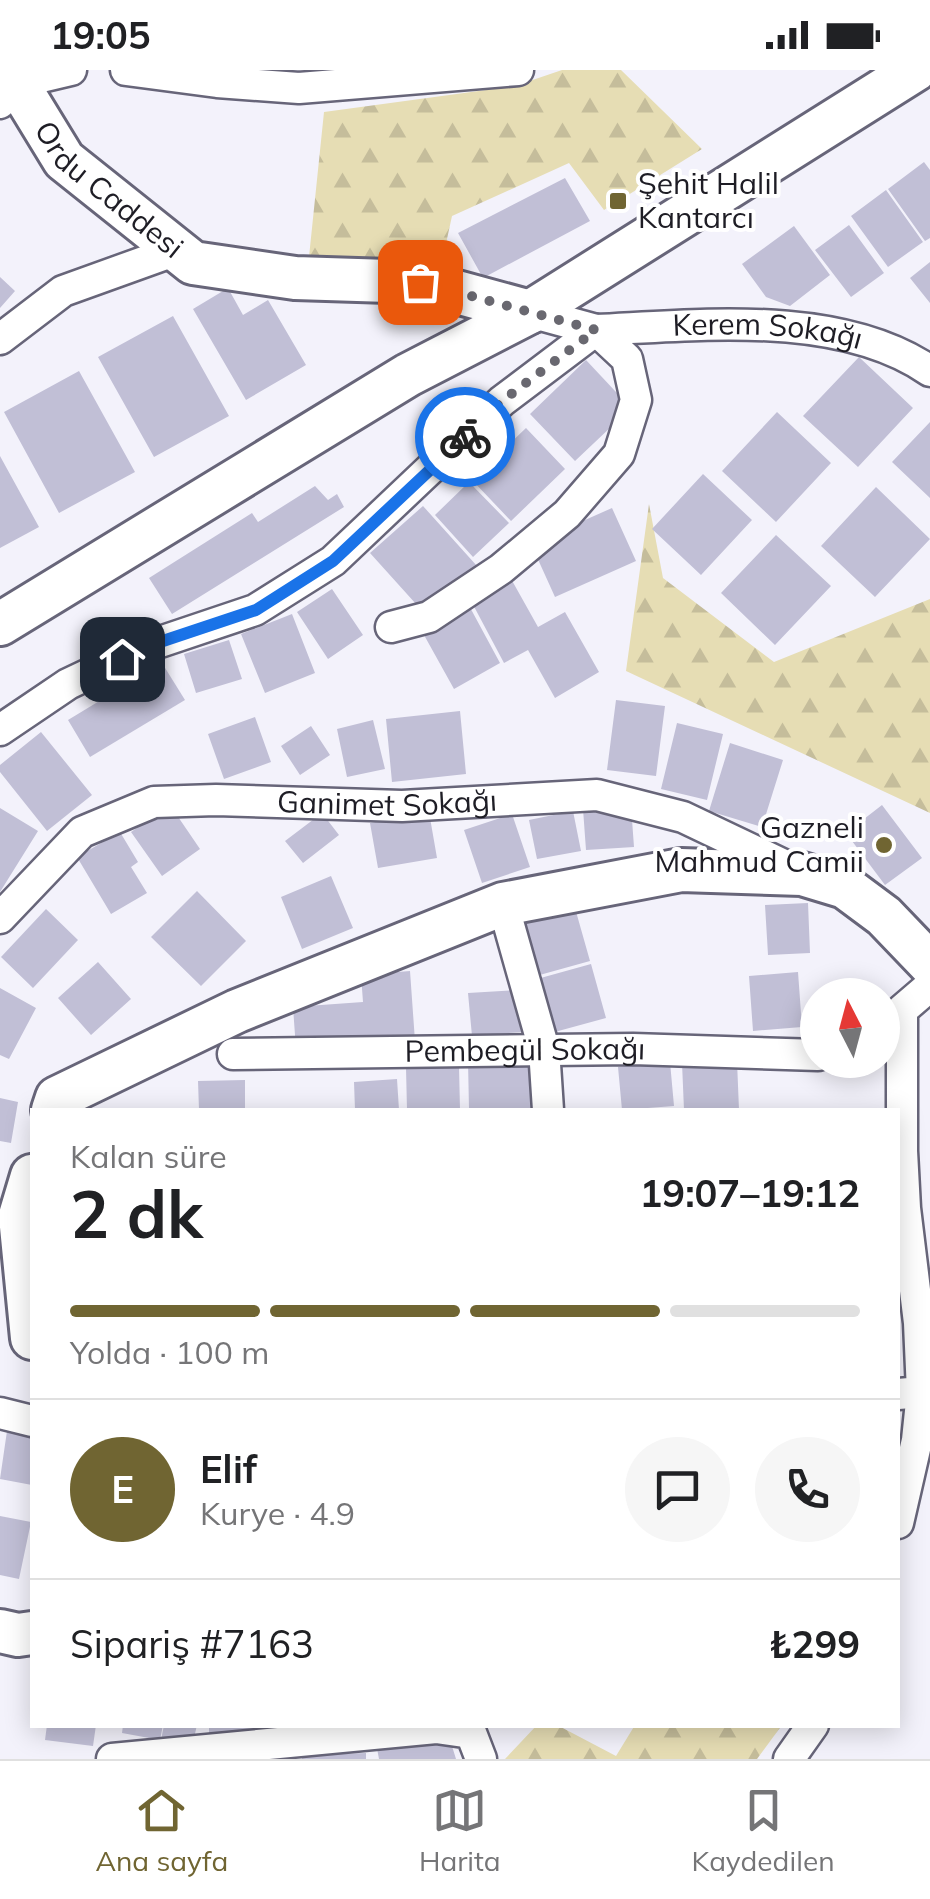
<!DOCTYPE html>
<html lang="tr">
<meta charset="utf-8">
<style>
:root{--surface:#fff;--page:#f6f6f6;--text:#202124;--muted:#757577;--line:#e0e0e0;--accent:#706532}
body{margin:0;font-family:Mulish,sans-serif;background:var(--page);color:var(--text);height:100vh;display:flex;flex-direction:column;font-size:38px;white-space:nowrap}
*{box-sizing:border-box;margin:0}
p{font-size:32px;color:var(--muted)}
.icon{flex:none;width:55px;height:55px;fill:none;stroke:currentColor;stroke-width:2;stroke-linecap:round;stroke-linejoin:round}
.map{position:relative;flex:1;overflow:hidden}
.drawer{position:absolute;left:30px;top:1038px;width:870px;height:620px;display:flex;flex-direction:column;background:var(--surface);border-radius:0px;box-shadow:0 5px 25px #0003}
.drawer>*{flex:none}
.needle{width:65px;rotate:354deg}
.controls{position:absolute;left:800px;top:908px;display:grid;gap:20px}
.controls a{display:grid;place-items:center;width:100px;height:100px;border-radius:50%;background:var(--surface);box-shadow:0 5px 25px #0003;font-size:50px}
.pin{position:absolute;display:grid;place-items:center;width:85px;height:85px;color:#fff;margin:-42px;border-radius:20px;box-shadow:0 5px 15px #0006}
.courier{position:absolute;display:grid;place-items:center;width:100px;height:100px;margin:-50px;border:8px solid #1a73e8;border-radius:50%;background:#fff;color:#222;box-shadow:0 2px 12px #0007}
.summary em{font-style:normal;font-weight:700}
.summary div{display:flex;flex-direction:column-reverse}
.summary{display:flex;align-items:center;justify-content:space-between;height:170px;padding:0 40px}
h1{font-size:65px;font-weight:700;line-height:75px}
.bar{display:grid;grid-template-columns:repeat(4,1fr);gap:15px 10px;align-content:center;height:120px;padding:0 40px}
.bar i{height:12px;border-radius:8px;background:var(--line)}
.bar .current{background:var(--accent)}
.bar p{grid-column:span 4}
.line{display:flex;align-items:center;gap:25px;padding:0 40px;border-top:2px solid var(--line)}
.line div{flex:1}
.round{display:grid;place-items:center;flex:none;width:105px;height:105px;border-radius:52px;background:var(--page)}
.status{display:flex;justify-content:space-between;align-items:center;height:70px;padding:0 50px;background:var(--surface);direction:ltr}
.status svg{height:28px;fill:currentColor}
.tabs{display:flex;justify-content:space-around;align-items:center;height:140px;border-top:2px solid var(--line);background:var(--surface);font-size:28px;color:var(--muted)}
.tabs a{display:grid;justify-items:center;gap:5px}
.tabs .current{color:var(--accent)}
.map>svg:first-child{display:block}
.forest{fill:url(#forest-firs)}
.building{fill:#c1bfd6}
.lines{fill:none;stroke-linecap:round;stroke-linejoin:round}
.street-casing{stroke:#676579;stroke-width:35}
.secondary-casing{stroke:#676579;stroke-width:48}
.street{stroke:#fff;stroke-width:30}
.secondary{stroke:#fff;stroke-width:42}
.done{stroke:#696870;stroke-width:10;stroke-dasharray:0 18}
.route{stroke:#1a73e8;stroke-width:12}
.poi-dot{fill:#706532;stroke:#fff;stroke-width:4}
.labels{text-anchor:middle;stroke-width:8;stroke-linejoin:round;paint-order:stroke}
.poi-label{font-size:30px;fill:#1e1d25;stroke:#fff;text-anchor:start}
.street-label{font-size:30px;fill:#1e1d25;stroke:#fff}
</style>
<div class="status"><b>19:05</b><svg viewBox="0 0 49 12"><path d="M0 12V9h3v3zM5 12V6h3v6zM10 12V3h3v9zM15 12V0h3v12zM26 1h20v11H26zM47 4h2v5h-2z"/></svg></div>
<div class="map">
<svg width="930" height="1689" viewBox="0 0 930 1689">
<defs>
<pattern id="forest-firs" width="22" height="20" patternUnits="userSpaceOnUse" patternTransform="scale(2.5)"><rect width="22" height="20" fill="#e6ddb4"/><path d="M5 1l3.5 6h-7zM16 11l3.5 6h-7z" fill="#c5bd9b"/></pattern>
</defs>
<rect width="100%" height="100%" fill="#f3f2fb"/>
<!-- forest -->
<path class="forest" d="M562,0H621L702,79L604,140L569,93L452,146L442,192L309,187L324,42L515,16Z
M649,434L663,508L774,592L930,529V743L626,601Z
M537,1655H557L616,1686L635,1655H782L757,1689H505Z"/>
<!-- building -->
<path class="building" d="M924,92L930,100V168L925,171L888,119Z
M565,108L590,151L483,208L458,163Z
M886,120L923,172L888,197L851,146Z
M849,155L884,203L851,227L815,180Z
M794,156L830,205L790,236L766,227L742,194Z
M930,192V233L910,208Z
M0,207L15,221L0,238Z
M228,218L243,245L268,230L306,295L246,330L193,239Z
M173,246L229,346L154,387L98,287Z
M859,287L913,338L858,397L803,346Z
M586,290L631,338L575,391L530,344Z
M79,301L135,402L59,443L4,342Z
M777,342L831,393L776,452L722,401Z
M930,352V428L892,392Z
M526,358L565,399L511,451L472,410Z
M0,386L39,457L0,478Z
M703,404L752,450L701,505L652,459Z
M469,412L509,453L473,487L435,445Z
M315,416L328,430L337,424L344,437L172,544L149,508L252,443L258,452Z
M876,417L930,469L875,527L821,476Z
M423,436L477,496L425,544L370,483Z
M612,438L636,491L555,527L531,474Z
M776,465L831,516L775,575L721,523Z
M510,507L538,557L565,542L599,602L555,628L528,580L504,593L470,529Z
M332,519L363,565L328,589L297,542Z
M466,530L500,593L454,619L419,556Z
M292,544L315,603L265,623L241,564Z
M229,570L242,609L196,623L184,584Z
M162,593L185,630L90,687L68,650Z
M616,630L665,636L656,706L607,700Z
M460,641L466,704L392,712L386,649Z
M255,647L271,692L224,709L208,664Z
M373,650L385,699L347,707L337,659Z
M677,653L723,664L707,730L661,719Z
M311,656L330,685L300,705L281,676Z
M41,662L92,725L47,761L0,702V695Z
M730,673L783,690L762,757L709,741Z
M170,735L200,779L162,806L131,762Z
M882,735L922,788L885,815L846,763Z
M631,736L634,777L586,780L583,739Z
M0,738L38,761L0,822Z
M573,741L581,781L537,789L529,750Z
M429,742L437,788L378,798L370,753Z
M322,743L339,765L303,793L285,771Z
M512,744L530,797L482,813L464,760Z
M120,762L138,792L131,797L147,823L111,844L77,787Z
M331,806L353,858L302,879L281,827Z
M197,821L246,871L201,916L151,867Z
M808,833L810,883L768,885L765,835Z
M575,838L590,891L536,906L521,854Z
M46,839L78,870L33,918L1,887Z
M98,892L131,929L91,965L58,928Z
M591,894L606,948L551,963L537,909Z
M410,901L415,971L296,979L293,937L363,932L361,905Z
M798,902L802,957L753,961L749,906Z
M0,918L36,938L9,989L0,985Z
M517,920L521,962L472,966L468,923Z
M534,989L535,1039H469L468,991Z
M737,991L739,1040H684L682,993Z
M670,992L674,1036L622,1040L618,997Z
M459,996L460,1040H407L406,998Z
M397,1009L399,1040H355L354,1012Z
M245,1010V1040H199L198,1011Z
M0,1028L18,1032L11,1073L0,1071Z
M7,1361L32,1366V1415L0,1409Z
M0,1446L31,1452L19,1509L0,1505Z
M47,1655H96L93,1676L45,1670Z
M123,1655H163L160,1670L122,1663Z
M164,1655H197L194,1668L161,1670Z
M209,1655H268V1657L209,1665Z
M447,1660L456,1689H379L376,1673Z
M366,1683V1689H302V1685Z"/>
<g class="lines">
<!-- street casing -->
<g class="street-casing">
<g id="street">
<path d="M126,0L217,12L299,18L518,0"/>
<path d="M0,33L16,13L71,0"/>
<path id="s1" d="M596,260C700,255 840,239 930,301"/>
<path d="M0,269L63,221L177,180"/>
<path d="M391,557L429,547L501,499L567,444L619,384L636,330L627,289L596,260L530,242"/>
<path d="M0,660L68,614L148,576L255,540L333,491L502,331L596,260"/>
<path d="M503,834L544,979L548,1040"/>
<path id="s2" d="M0,848L82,762L154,732L216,730L402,736L597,725L683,747L790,798"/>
<path id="s3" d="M233,984L633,979L818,985"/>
<path d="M898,1324L922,1322L919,1253L905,1138L902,1081V940L930,916"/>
<path d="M0,1343L32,1351"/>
<path d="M898,1453L917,1370L922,1322"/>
<path d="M112,1689L436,1658L471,1663L481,1689"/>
<path d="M789,1689L813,1655"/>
</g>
</g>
<!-- secondary casing -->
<g class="secondary-casing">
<g id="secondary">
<path id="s4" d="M9,0L64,90L193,193L295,208L420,212L530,242"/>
<path d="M0,554L408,305L530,242L915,0"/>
<path d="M53,1040L57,1028L237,941L503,834L681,800L802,804L845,817L884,846L930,894"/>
<path d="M32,1106L20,1146L32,1268"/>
<path d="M0,1561L18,1565L32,1563"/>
</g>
</g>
<!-- street -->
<use href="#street" class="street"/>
<!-- secondary -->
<use href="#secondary" class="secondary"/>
</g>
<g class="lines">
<!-- done -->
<path class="done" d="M420,212L596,260L502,331L465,367"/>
<!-- route -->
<path class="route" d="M122,589L148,576L256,540L333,491L465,367"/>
</g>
<!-- markers -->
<g class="poi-dot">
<rect x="608" y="121" width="20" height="20" rx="5"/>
<circle cx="884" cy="775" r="10"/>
</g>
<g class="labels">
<!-- poi labels -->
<g class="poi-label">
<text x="638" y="124">Şehit Halil<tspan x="638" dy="34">Kantarcı</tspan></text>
<text x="864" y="768" text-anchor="end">Gazneli<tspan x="864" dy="34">Mahmud Camii</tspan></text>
</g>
<!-- street labels -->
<g class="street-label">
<text dy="10" stroke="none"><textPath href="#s4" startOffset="158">Ordu Caddesi</textPath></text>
<text dy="10" stroke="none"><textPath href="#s1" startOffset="172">Kerem Sokağı</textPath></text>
<text dy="10" stroke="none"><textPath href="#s2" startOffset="430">Ganimet Sokağı</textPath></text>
<text dy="10" stroke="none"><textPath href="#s3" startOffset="292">Pembegül Sokağı</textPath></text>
</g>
</g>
</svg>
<div class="controls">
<a><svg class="needle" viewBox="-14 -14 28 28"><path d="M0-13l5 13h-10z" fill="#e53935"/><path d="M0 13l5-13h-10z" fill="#757577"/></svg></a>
</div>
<div class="pin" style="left:420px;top:212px;background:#ea580c"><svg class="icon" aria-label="bag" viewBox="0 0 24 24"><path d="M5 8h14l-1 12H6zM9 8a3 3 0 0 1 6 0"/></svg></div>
<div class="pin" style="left:122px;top:589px;background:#1f2937"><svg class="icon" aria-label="home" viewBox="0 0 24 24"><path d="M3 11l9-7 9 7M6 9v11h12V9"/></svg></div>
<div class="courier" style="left:465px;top:367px"><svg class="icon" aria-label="bike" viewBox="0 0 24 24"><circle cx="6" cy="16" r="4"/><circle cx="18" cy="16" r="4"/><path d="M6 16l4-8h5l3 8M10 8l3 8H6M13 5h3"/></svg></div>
<section class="drawer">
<div class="summary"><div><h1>2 dk</h1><p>Kalan süre</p></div><em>19:07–19:12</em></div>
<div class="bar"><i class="current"></i><i class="current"></i><i class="current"></i><i></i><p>Yolda · 100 m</p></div>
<div class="line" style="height:180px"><b class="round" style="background:var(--accent);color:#fff">E</b><div><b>Elif</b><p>Kurye · 4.9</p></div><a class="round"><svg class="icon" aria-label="chat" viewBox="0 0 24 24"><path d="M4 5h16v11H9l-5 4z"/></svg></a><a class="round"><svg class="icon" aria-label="phone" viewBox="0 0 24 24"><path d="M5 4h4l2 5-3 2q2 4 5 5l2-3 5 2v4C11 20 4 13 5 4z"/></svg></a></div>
<div class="line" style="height:130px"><div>Sipariş #7163</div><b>₺299</b></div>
</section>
</div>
<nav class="tabs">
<a class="current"><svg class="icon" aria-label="home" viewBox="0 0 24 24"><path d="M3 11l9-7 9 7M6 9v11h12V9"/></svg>Ana sayfa</a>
<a><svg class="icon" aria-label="map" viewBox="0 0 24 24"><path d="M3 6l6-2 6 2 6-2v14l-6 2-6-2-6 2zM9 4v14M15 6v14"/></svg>Harita</a>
<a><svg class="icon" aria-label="saved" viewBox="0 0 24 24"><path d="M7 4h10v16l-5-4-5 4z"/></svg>Kaydedilen</a>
</nav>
